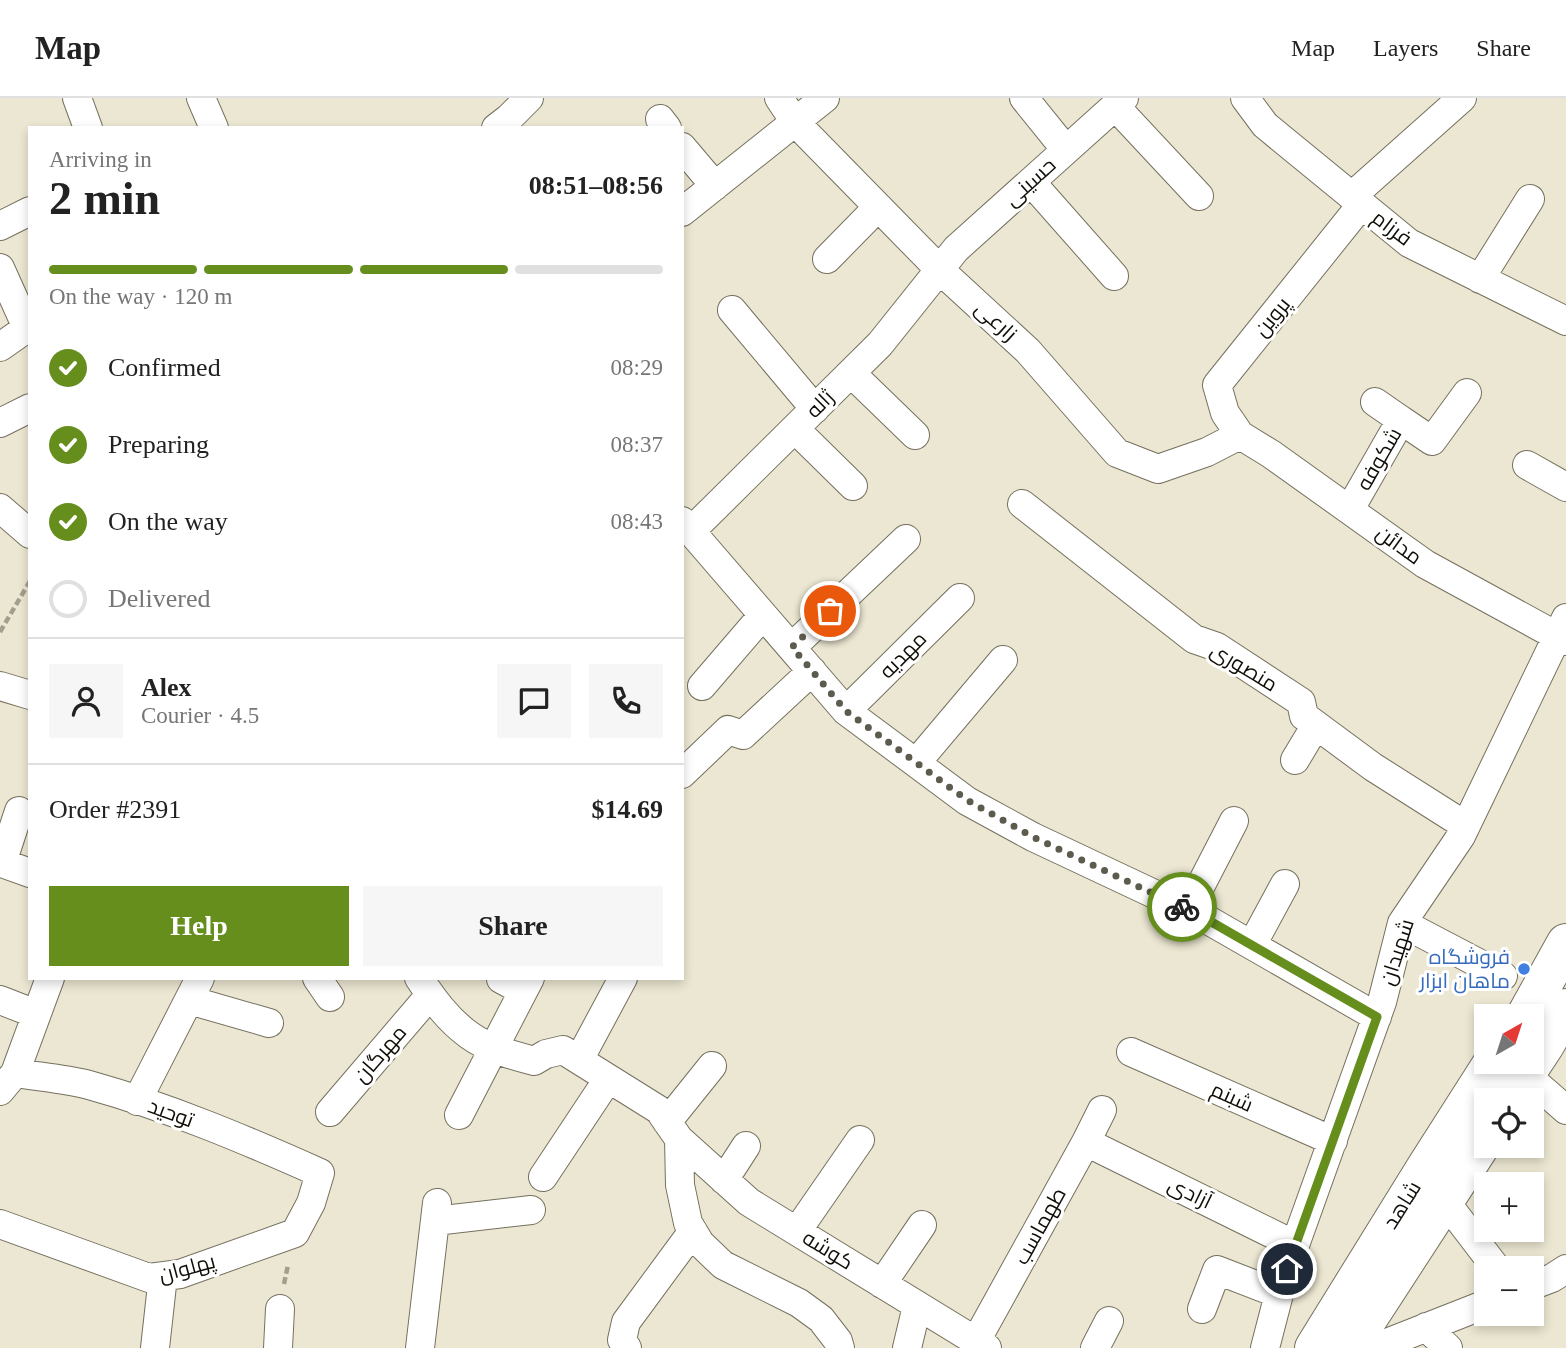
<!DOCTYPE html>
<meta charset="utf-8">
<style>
:root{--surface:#fff;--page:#f6f6f6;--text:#222;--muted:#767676;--line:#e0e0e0;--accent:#658e1d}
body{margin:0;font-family:"Times New Roman",Cairo,serif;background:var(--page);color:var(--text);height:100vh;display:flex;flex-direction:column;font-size:26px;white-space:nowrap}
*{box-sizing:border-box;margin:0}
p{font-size:23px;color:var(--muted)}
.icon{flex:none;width:38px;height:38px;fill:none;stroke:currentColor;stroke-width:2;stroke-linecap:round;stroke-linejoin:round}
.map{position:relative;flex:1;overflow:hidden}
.details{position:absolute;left:28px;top:28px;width:656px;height:854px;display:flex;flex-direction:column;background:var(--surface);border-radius:0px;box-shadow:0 4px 10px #0003}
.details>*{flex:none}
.needle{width:46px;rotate:39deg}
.tools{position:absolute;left:1474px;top:906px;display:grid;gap:14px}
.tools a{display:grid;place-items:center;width:70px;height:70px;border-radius:0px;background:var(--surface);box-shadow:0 4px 10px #0003;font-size:35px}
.pin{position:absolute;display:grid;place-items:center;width:60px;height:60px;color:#fff;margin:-30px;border:4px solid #fff;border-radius:50%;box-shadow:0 2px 7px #0007}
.courier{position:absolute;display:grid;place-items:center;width:70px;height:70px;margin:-35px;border:5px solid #658e1d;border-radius:50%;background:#fff;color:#222;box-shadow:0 2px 9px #0007}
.head em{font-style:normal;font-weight:700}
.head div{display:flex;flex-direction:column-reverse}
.head{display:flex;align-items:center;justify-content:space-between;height:119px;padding:0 21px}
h1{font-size:46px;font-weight:700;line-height:52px}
.bar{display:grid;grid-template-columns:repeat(4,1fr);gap:10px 7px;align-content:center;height:84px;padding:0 21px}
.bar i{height:9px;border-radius:5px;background:var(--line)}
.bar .active{background:var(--accent)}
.bar p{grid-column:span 4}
.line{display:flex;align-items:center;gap:18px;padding:0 21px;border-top:2px solid var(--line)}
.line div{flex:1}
.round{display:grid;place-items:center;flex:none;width:74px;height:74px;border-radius:0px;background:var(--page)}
ol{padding:0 21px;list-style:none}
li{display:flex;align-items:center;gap:21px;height:77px}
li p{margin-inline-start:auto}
li .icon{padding:7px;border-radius:50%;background:var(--accent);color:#fff;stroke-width:4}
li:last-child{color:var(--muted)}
li i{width:38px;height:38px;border:4px solid var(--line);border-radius:50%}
.button{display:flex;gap:14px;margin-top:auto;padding:14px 21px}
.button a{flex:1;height:80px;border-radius:0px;background:var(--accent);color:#fff;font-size:28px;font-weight:700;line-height:80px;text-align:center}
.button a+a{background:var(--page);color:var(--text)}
header{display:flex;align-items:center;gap:42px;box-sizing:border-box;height:98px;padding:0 35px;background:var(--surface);border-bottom:2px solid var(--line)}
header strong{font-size:33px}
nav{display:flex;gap:38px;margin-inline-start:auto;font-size:24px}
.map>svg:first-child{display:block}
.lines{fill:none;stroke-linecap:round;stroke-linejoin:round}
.street-casing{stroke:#75705e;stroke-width:30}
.secondary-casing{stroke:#75705e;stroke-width:40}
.path{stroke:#a39f8f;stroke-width:4.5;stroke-dasharray:7 3.5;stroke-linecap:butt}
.street{stroke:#fff;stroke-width:28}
.secondary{stroke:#fff;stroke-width:38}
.done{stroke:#5d5a4e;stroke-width:7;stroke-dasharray:0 12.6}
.route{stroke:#658e1d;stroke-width:9}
.shop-dot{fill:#3f7fe0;stroke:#fff;stroke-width:2.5}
.labels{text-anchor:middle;stroke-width:6;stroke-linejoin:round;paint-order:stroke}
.street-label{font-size:21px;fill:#100e07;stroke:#fff}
.shop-label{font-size:21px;fill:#366cbe;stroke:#fff;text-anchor:end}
</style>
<header>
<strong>Map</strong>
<nav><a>Map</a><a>Layers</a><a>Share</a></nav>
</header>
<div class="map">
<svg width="1566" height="1250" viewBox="0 0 1566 1250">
<rect width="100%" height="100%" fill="#ece7d2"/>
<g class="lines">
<!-- street casing -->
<g class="street-casing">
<path id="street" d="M77,0L88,30
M201,0L214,30
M779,0L795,24L940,172L1028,253L1117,355L1158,371L1207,354L1240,337
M1024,0L1066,52
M1245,0L1265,27L1409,145L1566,223
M1115,8L1199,98
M660,21L667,30
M496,30L509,20L529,0
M682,49L715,88
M1031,84L1114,178
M1352,98L1462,0
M1362,106L1217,287L1225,315L1240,337L1271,356L1425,466L1566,543
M682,114L825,0
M0,128L30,113
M827,161L878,109
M0,170L27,230
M1480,181L1530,101
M732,212L815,311
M0,249L30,228
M851,275L915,337
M1375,304L1401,322
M0,325L30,310
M795,331L853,388
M1527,367L1566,389
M1022,406L1194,541L1217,549L1301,604L1304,618L1373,669L1466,728
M0,410L30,436
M1350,411L1401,322L1432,343L1467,295
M682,423L846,613L967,703L1033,739L1201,818L1377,919
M691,433L880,246L956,151L1124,0
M792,549L906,441
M0,588L30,597
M702,588L763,517
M846,613L960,500
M1295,662L1316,627
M916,665L1003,562
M682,676L728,632L743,637L812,573
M19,713L2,765L30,775
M1188,812L1234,723
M1402,825L1503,878
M1252,847L1285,786
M317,880L330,899
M419,880C433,901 448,922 469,937C488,951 512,957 534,963L546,956L563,952L659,1012L679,1041L680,1087L688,1125L700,1145L723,1167L799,1205L821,1221L838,1243L840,1250
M501,881L523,893
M0,902L36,916
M189,902L269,925
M1131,954L1333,1043
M579,962L623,880
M1525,976L1566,1012
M0,993L15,975L50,880
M137,1003L200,880
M330,1014L430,897
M459,1017L530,880
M667,1024L712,968
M679,1041L749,1104L987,1250
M1086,1044L1295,1147
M543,1079L608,981
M724,1082L746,1048
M1445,1103L1497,1171
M435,1123L531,1112
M0,1126L149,1180L180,1176L295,1135L311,1105L320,1075C246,1042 168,1009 89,987C66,981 40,979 15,975
M797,1133L860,1042
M882,1186L922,1127
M1531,1188L1552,1180L1566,1171
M1202,1211L1217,1172L1279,1196
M1426,1229L1448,1250
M976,1243L1086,1044L1102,1012
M155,1250L163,1178
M278,1250L280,1211
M420,1250L437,1105
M627,1250L622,1242L626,1224L693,1133
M907,1250L917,1208
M1095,1250L1109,1223
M1265,1250L1279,1196L1295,1147L1382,904L1402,825L1461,738L1566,520
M1374,1250L1486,1206"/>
</g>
<!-- secondary casing -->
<g class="secondary-casing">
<path id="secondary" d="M1525,919L1566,845
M1508,1003L1545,947L1566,910
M1314,1250L1426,1069L1493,964
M1349,1250L1486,1039"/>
</g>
<!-- path -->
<path class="path" d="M0,534L30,483
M284,1186L288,1167"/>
<!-- street -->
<use href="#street" class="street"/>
<!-- secondary -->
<use href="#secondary" class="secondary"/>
</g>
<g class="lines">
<!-- done -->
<path class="done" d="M830,513L792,549L846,613L967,702L1033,739L1182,809"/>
<!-- route -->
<path class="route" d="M1182,809L1201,818L1377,919L1287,1171"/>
</g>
<!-- markers -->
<circle class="shop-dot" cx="1524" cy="871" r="7"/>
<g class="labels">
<!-- street labels -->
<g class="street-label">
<text transform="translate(1030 84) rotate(-42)" y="7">حسینی</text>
<text transform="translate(1392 130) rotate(37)" y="7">فرزام</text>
<text transform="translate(1272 219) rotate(-51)" y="7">پروین</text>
<text transform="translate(996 223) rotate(42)" y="7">زارعی</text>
<text transform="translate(820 306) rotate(-45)" y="7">ژاله</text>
<text transform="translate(1379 361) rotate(-60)" y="7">شکوفه</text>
<text transform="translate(1399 447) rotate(36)" y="7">مدائن</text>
<text transform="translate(903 557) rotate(-45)" y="7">مهدیه</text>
<text transform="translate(1244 569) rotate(31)" y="7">منصوری</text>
<text transform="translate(1397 854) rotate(-72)" y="7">شهیدان</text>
<text transform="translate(380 956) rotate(-49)" y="7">مهرگان</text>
<text transform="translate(1232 999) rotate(24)" y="7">شبنم</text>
<text transform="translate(171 1015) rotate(20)" y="7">توحید</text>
<text transform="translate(1190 1095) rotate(26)" y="7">آزادی</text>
<text transform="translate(1402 1107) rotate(-58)" y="7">شاهد</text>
<text transform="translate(1040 1128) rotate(-61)" y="7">طهماسب</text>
<text transform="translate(828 1152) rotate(32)" y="7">کوشه</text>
<text transform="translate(187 1170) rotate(-15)" y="7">پهلوان</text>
</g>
<!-- shop labels -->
<g class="shop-label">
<text x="1510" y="866">فروشگاه<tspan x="1510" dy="24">ماهان ابزار</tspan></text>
</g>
</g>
</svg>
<div class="tools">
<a><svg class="needle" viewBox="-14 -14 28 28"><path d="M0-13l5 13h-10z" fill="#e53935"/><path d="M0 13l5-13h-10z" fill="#767676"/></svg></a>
<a><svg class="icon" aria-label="locate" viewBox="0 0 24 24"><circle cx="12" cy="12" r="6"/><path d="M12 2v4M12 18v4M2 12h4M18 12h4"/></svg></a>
<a>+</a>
<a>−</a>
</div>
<div class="pin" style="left:830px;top:513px;background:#ea580c"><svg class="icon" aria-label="bag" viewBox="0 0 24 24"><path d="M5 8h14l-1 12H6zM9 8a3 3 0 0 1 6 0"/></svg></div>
<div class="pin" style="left:1287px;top:1171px;background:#1f2937"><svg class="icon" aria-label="home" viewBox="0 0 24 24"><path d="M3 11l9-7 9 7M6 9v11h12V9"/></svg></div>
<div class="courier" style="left:1182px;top:809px"><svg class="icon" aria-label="bike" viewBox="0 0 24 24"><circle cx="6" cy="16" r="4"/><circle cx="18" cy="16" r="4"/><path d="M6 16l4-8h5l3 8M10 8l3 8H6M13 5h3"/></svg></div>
<section class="details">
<div class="head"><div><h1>2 min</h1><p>Arriving in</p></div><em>08:51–08:56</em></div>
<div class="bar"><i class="active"></i><i class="active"></i><i class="active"></i><i></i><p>On the way · 120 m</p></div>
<ol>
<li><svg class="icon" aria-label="check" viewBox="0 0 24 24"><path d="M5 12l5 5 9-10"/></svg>Confirmed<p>08:29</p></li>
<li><svg class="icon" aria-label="check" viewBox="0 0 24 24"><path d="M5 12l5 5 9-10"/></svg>Preparing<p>08:37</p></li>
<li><svg class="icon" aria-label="check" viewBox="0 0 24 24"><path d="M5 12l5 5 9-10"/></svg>On the way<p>08:43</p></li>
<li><i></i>Delivered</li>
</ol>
<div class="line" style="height:126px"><a class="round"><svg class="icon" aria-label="person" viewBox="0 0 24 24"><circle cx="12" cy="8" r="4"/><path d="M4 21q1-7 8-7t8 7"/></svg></a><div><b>Alex</b><p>Courier · 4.5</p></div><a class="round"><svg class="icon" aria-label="chat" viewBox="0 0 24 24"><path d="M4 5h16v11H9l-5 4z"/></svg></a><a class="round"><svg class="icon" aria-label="phone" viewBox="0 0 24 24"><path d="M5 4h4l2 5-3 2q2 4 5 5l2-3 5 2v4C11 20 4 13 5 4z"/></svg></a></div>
<div class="line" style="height:91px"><div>Order #2391</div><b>$14.69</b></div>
<div class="button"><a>Help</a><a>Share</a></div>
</section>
</div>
